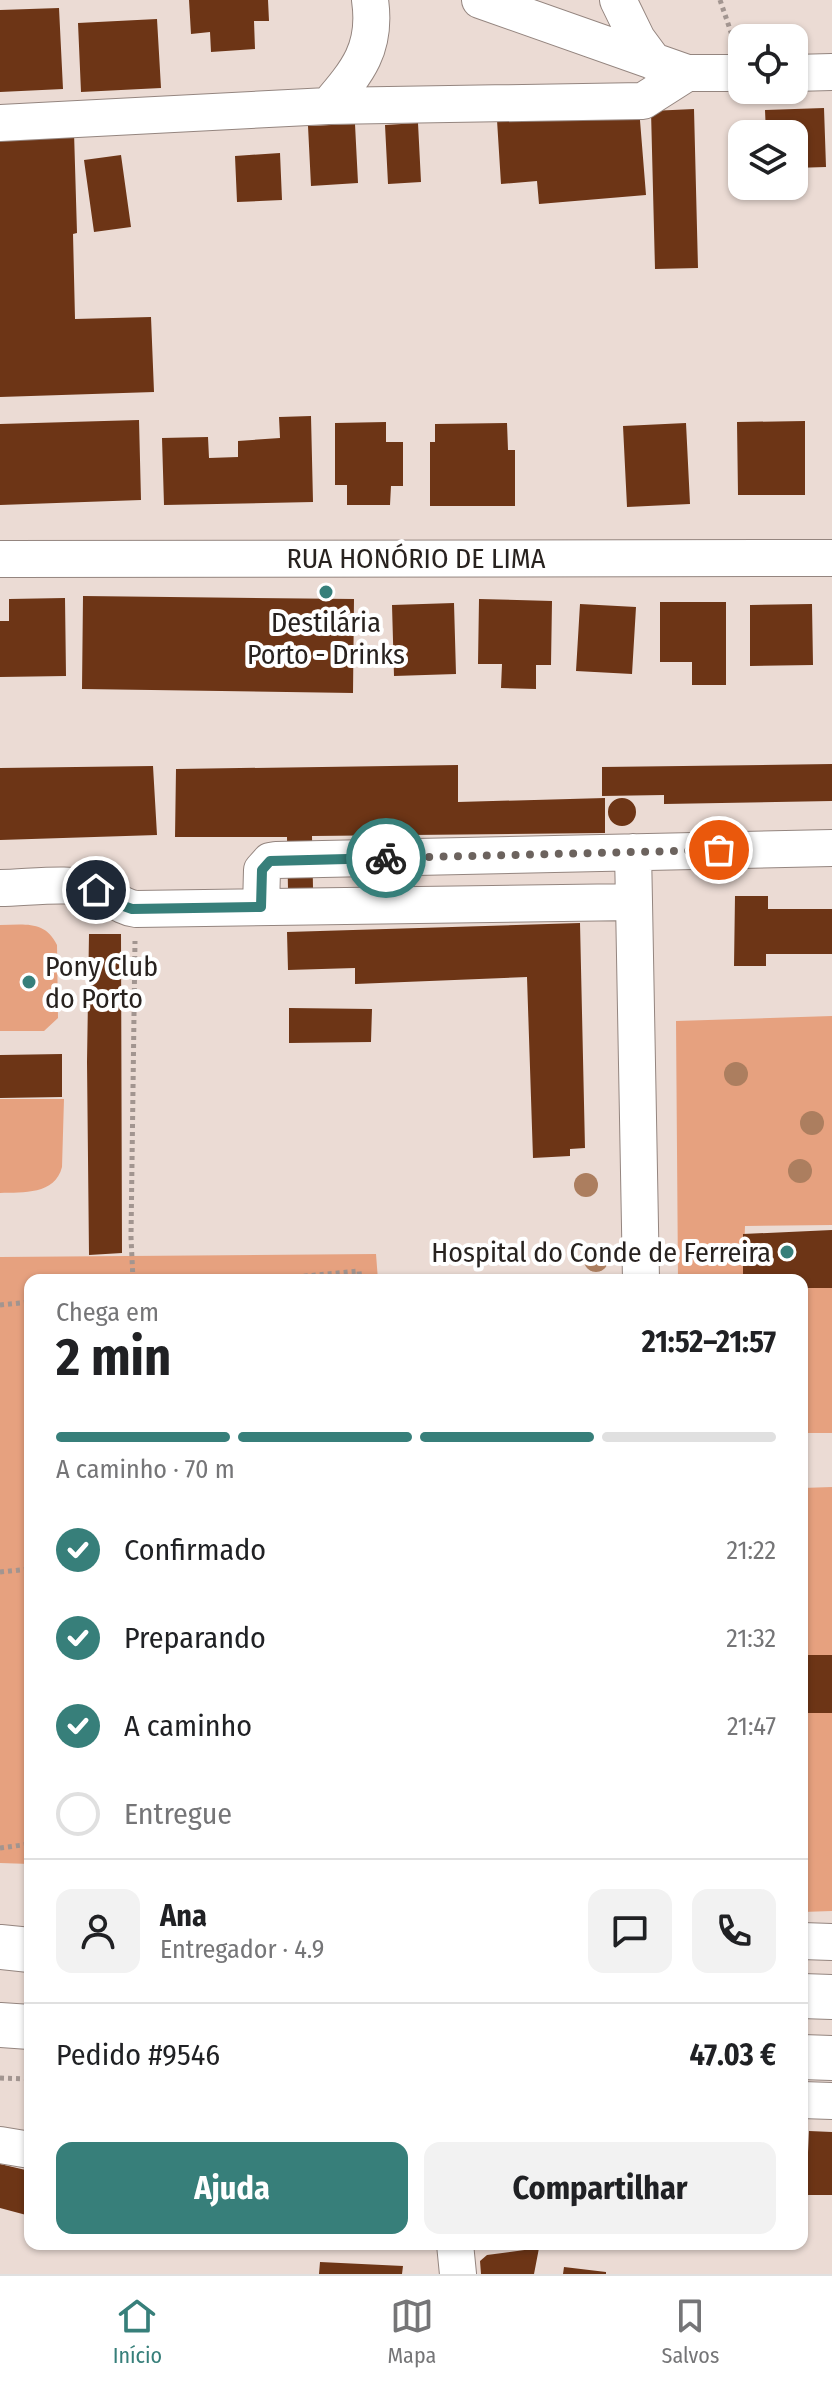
<!DOCTYPE html>
<html lang="pt">
<meta charset="utf-8">
<style>
:root{--surface:#fff;--page:#f2f2f2;--text:#202124;--muted:#757577;--line:#e0e0e0;--accent:#377f7a}
body{margin:0;font-family:"Fira Sans Condensed",sans-serif;background:var(--page);color:var(--text);height:100vh;display:flex;flex-direction:column;font-size:30px;white-space:nowrap}
*{box-sizing:border-box;margin:0}
p{font-size:26px;color:var(--muted)}
.icon{flex:none;width:44px;height:44px;fill:none;stroke:currentColor;stroke-width:2;stroke-linecap:round;stroke-linejoin:round}
.map{position:relative;flex:1;overflow:hidden}
.details{position:absolute;left:24px;top:1274px;width:784px;height:976px;display:flex;flex-direction:column;background:var(--surface);border-radius:16px;box-shadow:0 2px 6px #0004}
.details>*{flex:none}
.controls{position:absolute;left:728px;top:24px;display:grid;gap:16px}
.controls a{display:grid;place-items:center;width:80px;height:80px;border-radius:16px;background:var(--surface);box-shadow:0 2px 6px #0004;font-size:40px}
.pin{position:absolute;display:grid;place-items:center;width:68px;height:68px;color:#fff;margin:-34px;border:4px solid #fff;border-radius:50%;box-shadow:0 2px 8px #0007}
.courier{position:absolute;display:grid;place-items:center;width:80px;height:80px;margin:-40px;border:6px solid #377f7a;border-radius:50%;background:#fff;color:#222;box-shadow:0 2px 10px #0007}
.summary em{font-style:normal;font-weight:700}
.summary div{display:flex;flex-direction:column-reverse}
.summary{display:flex;align-items:center;justify-content:space-between;height:136px;padding:0 32px}
h1{font-size:52px;font-weight:700;line-height:60px}
.bar{display:grid;grid-template-columns:repeat(4,1fr);gap:12px 8px;align-content:center;height:96px;padding:0 32px}
.bar i{height:10px;border-radius:6px;background:var(--line)}
.bar .active{background:var(--accent)}
.bar p{grid-column:span 4}
.line{display:flex;align-items:center;gap:20px;padding:0 32px;border-top:2px solid var(--line)}
.line div{flex:1}
.round{display:grid;place-items:center;flex:none;width:84px;height:84px;border-radius:16px;background:var(--page)}
ol{padding:0 32px;list-style:none}
li{display:flex;align-items:center;gap:24px;height:88px}
li p{margin-inline-start:auto}
li .icon{padding:8px;border-radius:50%;background:var(--accent);color:#fff;stroke-width:4}
li:last-child{color:var(--muted)}
li i{width:44px;height:44px;border:4px solid var(--line);border-radius:50%}
.cta{display:flex;gap:16px;margin-top:auto;padding:16px 32px}
.cta a{flex:1;height:92px;border-radius:16px;background:var(--accent);color:#fff;font-size:32px;font-weight:700;line-height:92px;text-align:center}
.cta a+a{background:var(--page);color:var(--text)}
.dock{display:flex;justify-content:space-around;align-items:center;height:112px;border-top:2px solid var(--line);background:var(--surface);font-size:22px;color:var(--muted)}
.dock a{display:grid;justify-items:center;gap:4px}
.dock .active{color:var(--accent)}
.map>svg:first-child{display:block}
.green{fill:#e6a17f}
.building{fill:#6d3516}
.lines{fill:none;stroke-linecap:round;stroke-linejoin:round}
.minor-casing{stroke:#94857f;stroke-width:38}
.highway-casing{stroke:#94857f;stroke-width:46}
.path{stroke:#a29590;stroke-width:5;stroke-dasharray:4 4;stroke-linecap:butt}
.minor{stroke:#fff;stroke-width:36}
.highway{stroke:#fff;stroke-width:44}
.tree{fill:#ac7e5f}
.done{stroke:#6c635e;stroke-width:8;stroke-dasharray:0 14.4}
.route{stroke:#377f7a;stroke-width:10}
.poi-dot{fill:#377f7a;stroke:#fff;stroke-width:3}
.labels{text-anchor:middle;stroke-width:8;stroke-linejoin:round;paint-order:stroke}
.street-label{font-size:28px;fill:#28221f;stroke:#fff}
.poi-label{font-size:28px;fill:#28221f;stroke:#fff}
</style>
<div class="map">
<svg width="832" height="2274" viewBox="0 0 832 2274">
<rect width="100%" height="100%" fill="#ebdbd4"/>
<!-- green -->
<path class="green" d="M0,925C24,925 45,920 57,945L58,1018L44,1031H0Z
M832,1016V1225L745,1226L743,1280H678L676,1021Z
M0,1099H64L62,1167C55,1195 23,1192 0,1193Z
M376,1254L378,1280H30V1864L0,1863V1257Z
M802,1288H832V1433H802Z
M832,1487V1655H802V1488Z
M802,1713H832V1911L802,1912Z"/>
<!-- building -->
<path class="building" d="M189,0H268L269,21H254L255,49L211,52L210,32L191,34Z
M59,8L63,89L0,92V10Z
M157,19L161,88L81,92L78,23Z
M639,108L646,195L539,204L537,181L501,184L497,120Z
M824,108L826,167L794,168V134H766L765,110Z
M694,109L698,268L655,269L651,111Z
M418,123L421,182L388,184L385,125Z
M355,124L358,183L311,186L308,126Z
M74,132L77,233L73,234L75,319L151,317L154,392L0,397V134Z
M280,153L282,200L237,202L235,156Z
M121,155L131,227L94,232L84,160Z
M311,416L313,502L164,505L162,438L208,437L209,458L238,457V441L280,438L279,417Z
M139,420L141,500L0,505V424Z
M805,421V495H738L737,422Z
M386,422V442H403V486H391L390,505H347V485H335V423Z
M507,423L508,450H515V506H430V442H435V424Z
M686,423L690,504L627,507L623,426Z
M83,596L354,599L353,693L82,689Z
M65,598L66,676L0,677V621H9V599Z
M479,599L552,601L551,665H536V689L501,688L502,664H478Z
M660,602H726V685H692V662H660Z
M454,603L456,674L394,676L392,605Z
M580,604L636,607L632,674L576,671Z
M812,604L813,665L750,666V605Z
M832,764V801L664,804V795L602,796V767Z
M458,765V802L605,798V833L312,836L313,888L288,889L287,837H175L176,769Z
M153,766L157,835L0,840V768Z
M608 812a14 14 0 1 1 28 0a14 14 0 1 1-28 0Z
M735,896H768V909H832V954H766V966H734Z
M580,923L585,1148L570,1149V1156L533,1158L527,977L355,984V968L288,970L287,932Z
M89,934H121L122,1253L89,1255L87,1062Z
M289,1008L372,1009L371,1042L289,1043Z
M62,1054V1097L0,1098V1055Z
M832,1230V1288H802V1280H743V1234Z
M802,1655H832V1713H802Z
M809,2131L832,2132V2195H806Z
M0,2164L30,2171V2216L0,2208Z
M539,2248L534,2274H481L480,2261L487,2255Z
M320,2262L403,2266L402,2274H319Z
M564,2267L606,2272V2274H563Z"/>
<g class="lines">
<!-- minor casing -->
<g class="minor-casing">
<path id="minor" d="M480,0L687,73
M618,0L637,39L654,62
M794,73L832,72
M328,106C358,71 377,48 370,0
M0,123L328,106L643,101L687,73H742
M0,559L832,558
M0,888C28,888 70,881 96,890C112,895 119,907 136,909L634,902L633,852
M634,902L641,1280
M261,907L262,870L270,861L276,860L832,848
M802,1941L832,1942
M802,2100L832,2101
M0,2145L30,2150
M455,2244L458,2274"/>
</g>
<!-- highway casing -->
<g class="highway-casing">
<path id="highway" d="M0,1947L30,1950
M802,1996L832,1997
M0,2025L30,2027
M802,2057L832,2058"/>
</g>
<!-- path -->
<path class="path" d="M720,0L734,41
M133,1280L131,1237L135,941
M264,1280L359,1271L360,1280
M0,1305L30,1302
M0,1572L30,1569
M0,1848L30,1844
M0,2078L30,2079"/>
<!-- minor -->
<use href="#minor" class="minor"/>
<!-- highway -->
<use href="#highway" class="highway"/>
</g>
<!-- trees -->
<g class="tree">
<circle cx="736" cy="1074" r="12"/>
<circle cx="812" cy="1123" r="12"/>
<circle cx="800" cy="1171" r="12"/>
<circle cx="586" cy="1185" r="12"/>
<circle cx="596" cy="1260" r="12"/>
</g>
<g class="lines">
<!-- done -->
<path class="done" d="M386,858L719,850"/>
<!-- route -->
<path class="route" d="M96,890L115,903L132,909L261,907L262,870L270,861L386,858"/>
</g>
<!-- markers -->
<g class="poi-dot">
<circle cx="326" cy="592" r="8"/>
<circle cx="29" cy="982" r="8"/>
<circle cx="787" cy="1252" r="8"/>
</g>
<g class="labels">
<!-- street labels -->
<g class="street-label">
<text x="416" y="568">RUA HONÓRIO DE LIMA</text>
</g>
<!-- poi labels -->
<g class="poi-label">
<text x="326" y="632">Destilária<tspan x="326" dy="32">Porto - Drinks</tspan></text>
<text x="45" y="976" text-anchor="start">Pony Club<tspan x="45" dy="32">do Porto</tspan></text>
<text x="771" y="1262" text-anchor="end">Hospital do Conde de Ferreira</text>
</g>
</g>
</svg>
<div class="controls">
<a><svg class="icon" aria-label="locate" viewBox="0 0 24 24"><circle cx="12" cy="12" r="6"/><path d="M12 2v4M12 18v4M2 12h4M18 12h4"/></svg></a>
<a><svg class="icon" aria-label="layers" viewBox="0 0 24 24"><path d="M12 4l9 5-9 5-9-5zM3 14l9 5 9-5"/></svg></a>
</div>
<div class="pin" style="left:719px;top:850px;background:#ea580c"><svg class="icon" aria-label="bag" viewBox="0 0 24 24"><path d="M5 8h14l-1 12H6zM9 8a3 3 0 0 1 6 0"/></svg></div>
<div class="pin" style="left:96px;top:890px;background:#1f2937"><svg class="icon" aria-label="home" viewBox="0 0 24 24"><path d="M3 11l9-7 9 7M6 9v11h12V9"/></svg></div>
<div class="courier" style="left:386px;top:858px"><svg class="icon" aria-label="bike" viewBox="0 0 24 24"><circle cx="6" cy="16" r="4"/><circle cx="18" cy="16" r="4"/><path d="M6 16l4-8h5l3 8M10 8l3 8H6M13 5h3"/></svg></div>
<section class="details">
<div class="summary"><div><h1>2 min</h1><p>Chega em</p></div><em>21:52–21:57</em></div>
<div class="bar"><i class="active"></i><i class="active"></i><i class="active"></i><i></i><p>A caminho · 70 m</p></div>
<ol>
<li><svg class="icon" aria-label="check" viewBox="0 0 24 24"><path d="M5 12l5 5 9-10"/></svg>Confirmado<p>21:22</p></li>
<li><svg class="icon" aria-label="check" viewBox="0 0 24 24"><path d="M5 12l5 5 9-10"/></svg>Preparando<p>21:32</p></li>
<li><svg class="icon" aria-label="check" viewBox="0 0 24 24"><path d="M5 12l5 5 9-10"/></svg>A caminho<p>21:47</p></li>
<li><i></i>Entregue</li>
</ol>
<div class="line" style="height:144px"><a class="round"><svg class="icon" aria-label="person" viewBox="0 0 24 24"><circle cx="12" cy="8" r="4"/><path d="M4 21q1-7 8-7t8 7"/></svg></a><div><b>Ana</b><p>Entregador · 4.9</p></div><a class="round"><svg class="icon" aria-label="chat" viewBox="0 0 24 24"><path d="M4 5h16v11H9l-5 4z"/></svg></a><a class="round"><svg class="icon" aria-label="phone" viewBox="0 0 24 24"><path d="M5 4h4l2 5-3 2q2 4 5 5l2-3 5 2v4C11 20 4 13 5 4z"/></svg></a></div>
<div class="line" style="height:104px"><div>Pedido #9546</div><b>47.03 €</b></div>
<div class="cta"><a>Ajuda</a><a>Compartilhar</a></div>
</section>
</div>
<nav class="dock">
<a class="active"><svg class="icon" aria-label="home" viewBox="0 0 24 24"><path d="M3 11l9-7 9 7M6 9v11h12V9"/></svg>Início</a>
<a><svg class="icon" aria-label="map" viewBox="0 0 24 24"><path d="M3 6l6-2 6 2 6-2v14l-6 2-6-2-6 2zM9 4v14M15 6v14"/></svg>Mapa</a>
<a><svg class="icon" aria-label="saved" viewBox="0 0 24 24"><path d="M7 4h10v16l-5-4-5 4z"/></svg>Salvos</a>
</nav>
